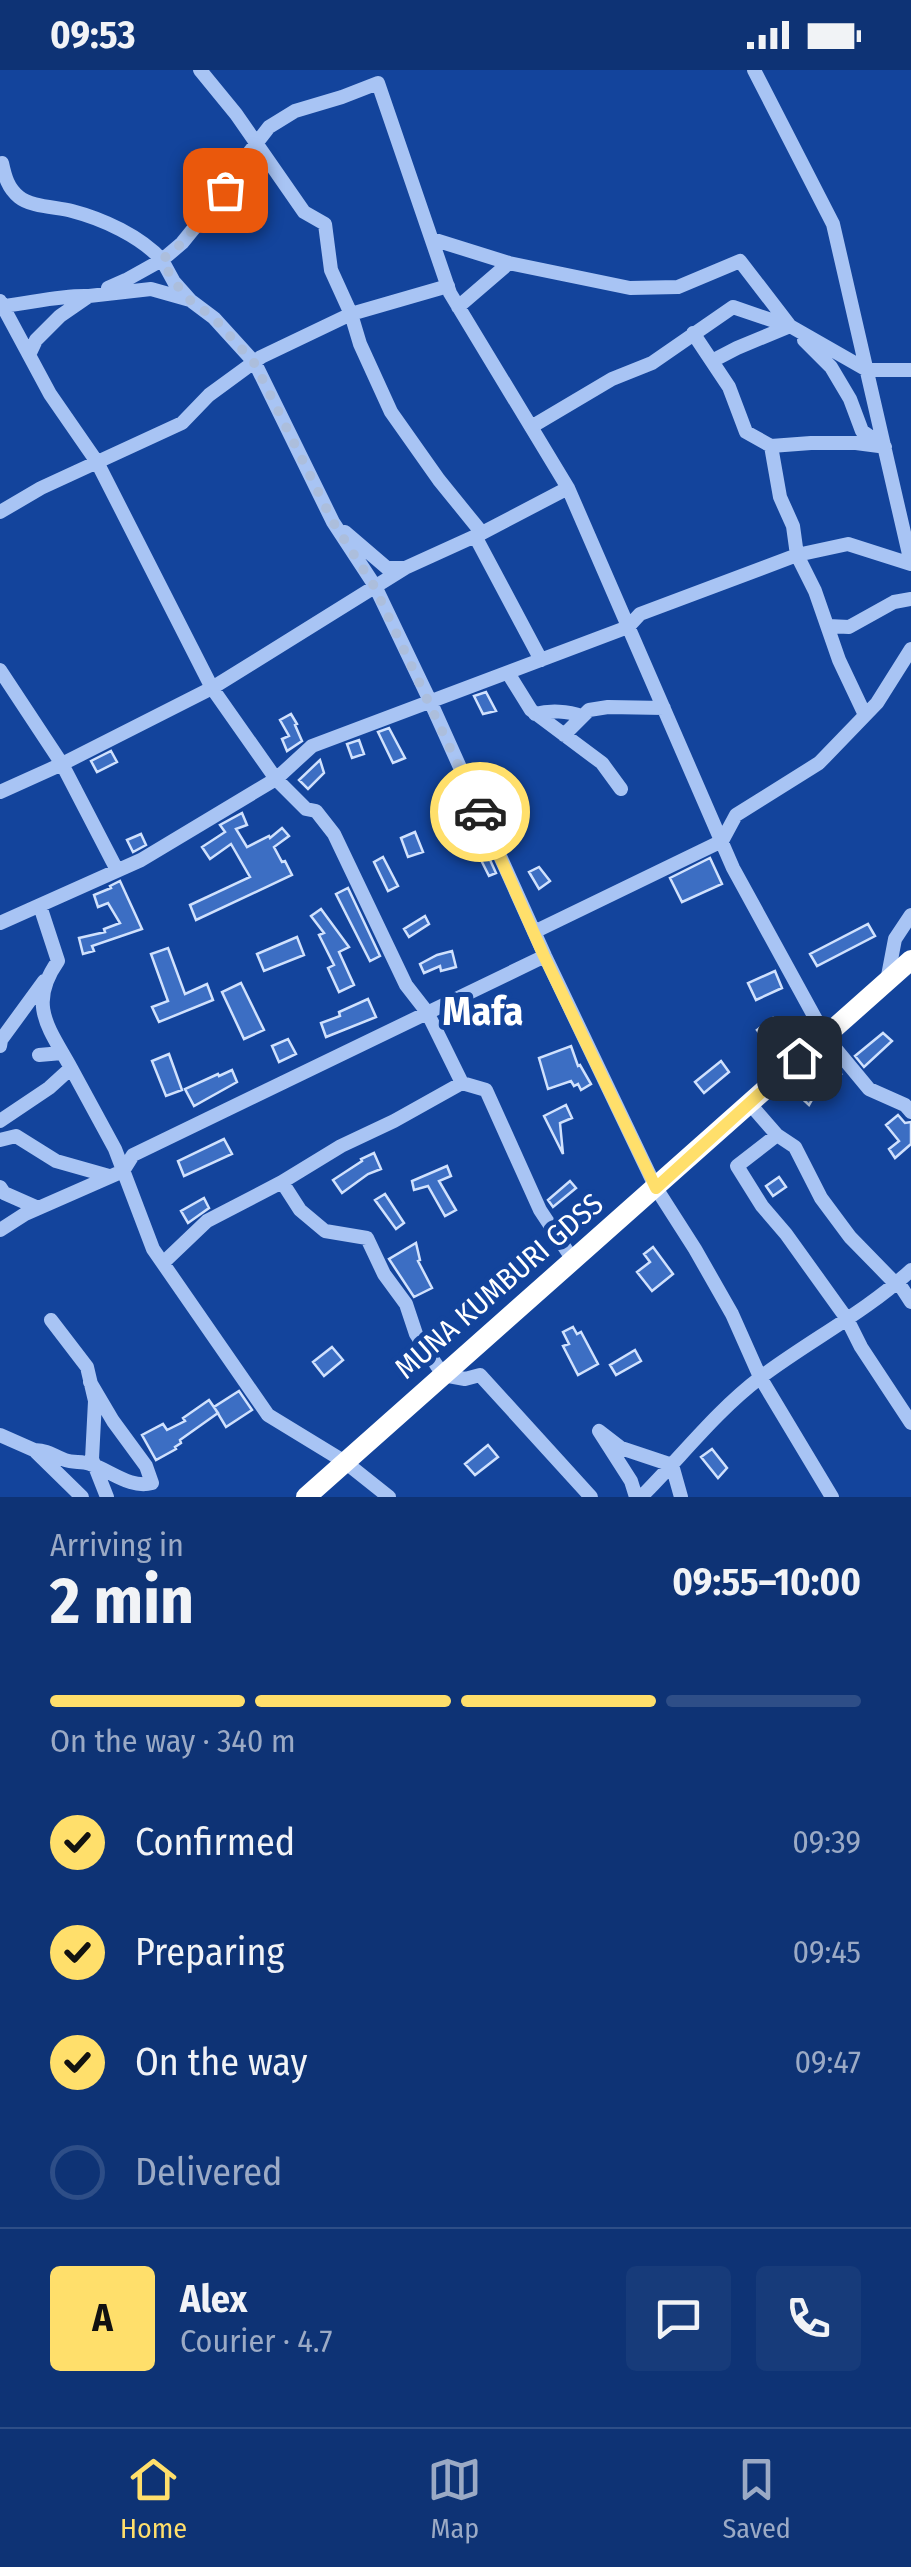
<!DOCTYPE html>
<meta charset="utf-8">
<style>
:root{--surface:#0e3375;--page:#173b7a;--text:#f1f3f6;--muted:#9baac5;--line:#2e4e87;--accent:#ffdf6b}
body{margin:0;font-family:"Fira Sans Condensed",sans-serif;background:var(--page);color:var(--text);height:100vh;display:flex;flex-direction:column;font-size:38px;white-space:nowrap}
*{box-sizing:border-box;margin:0}
p{font-size:32px;color:var(--muted)}
.icon{flex:none;width:55px;height:55px;fill:none;stroke:currentColor;stroke-width:2;stroke-linecap:round;stroke-linejoin:round}
.map{position:relative;height:1427px;overflow:hidden}
.panel{display:flex;flex-direction:column;background:var(--surface);flex:1}
.panel>*{flex:none}
.pin{position:absolute;display:grid;place-items:center;width:85px;height:85px;color:#fff;margin:-42px;border-radius:20px;box-shadow:0 5px 15px #0006}
.courier{position:absolute;display:grid;place-items:center;width:100px;height:100px;margin:-50px;border:8px solid #ffdf6b;border-radius:50%;background:#fff;color:#222;box-shadow:0 2px 12px #0007}
.overview em{font-style:normal;font-weight:700}
.overview div{display:flex;flex-direction:column-reverse}
.overview{display:flex;align-items:center;justify-content:space-between;height:170px;padding:0 50px}
h1{font-size:65px;font-weight:700;line-height:75px}
.bar{display:grid;grid-template-columns:repeat(4,1fr);gap:15px 10px;align-content:center;height:120px;padding:0 50px}
.bar i{height:12px;border-radius:8px;background:var(--line)}
.bar .on{background:var(--accent)}
.bar p{grid-column:span 4}
.line{display:flex;align-items:center;gap:25px;padding:0 50px;border-top:2px solid var(--line)}
.line div{flex:1}
.round{display:grid;place-items:center;flex:none;width:105px;height:105px;border-radius:10px;background:var(--page)}
ol{padding:0 50px;list-style:none}
li{display:flex;align-items:center;gap:30px;height:110px}
li p{margin-inline-start:auto}
li .icon{padding:10px;border-radius:50%;background:var(--accent);color:#111;stroke-width:4}
li:last-child{color:var(--muted)}
li i{width:55px;height:55px;border:5px solid var(--line);border-radius:50%}
.status{display:flex;justify-content:space-between;align-items:center;height:70px;padding:0 50px;background:var(--surface);direction:ltr}
.status svg{height:28px;fill:currentColor}
.tab-bar{display:flex;justify-content:space-around;align-items:center;height:140px;border-top:2px solid var(--line);background:var(--surface);font-size:28px;color:var(--muted)}
.tab-bar a{display:grid;justify-items:center;gap:5px}
.tab-bar .on{color:var(--accent)}
.map>svg:first-child{display:block}
.building{fill:#3c6ec3;stroke:#d0e1fd;stroke-width:2.5}
.lines{fill:none;stroke-linecap:round;stroke-linejoin:round}
.minor{stroke:#a8c4f4;stroke-width:14}
.highway{stroke:#fff;stroke-width:20}
.done{stroke:#acbedc;stroke-width:10;stroke-dasharray:0 18}
.route{stroke:#ffdf6b;stroke-width:12}
.labels{text-anchor:middle;stroke-width:10;stroke-linejoin:round;paint-order:stroke}
.street-label{font-size:30px;fill:#fff;stroke:#13449c}
.district-label{font-size:40px;font-weight:bold;fill:#fff;stroke:#13449c}
</style>
<div class="status"><b>09:53</b><svg viewBox="0 0 49 12"><path d="M0 12V9h3v3zM5 12V6h3v6zM10 12V3h3v9zM15 12V0h3v12zM26 1h20v11H26zM47 4h2v5h-2z"/></svg></div>
<div class="map">
<svg width="911" height="1427" viewBox="0 0 911 1427">
<rect width="100%" height="100%" fill="#13449c"/>
<!-- building -->
<path class="building" d="M486,622L496,641L483,644L474,626Z
M291,644L297,654L295,655L302,671L287,681L282,669L289,666L280,650Z
M389,658L405,688L393,693L378,662Z
M359,670L364,684L352,688L347,674Z
M111,681L117,692L97,702L91,691Z
M320,690L324,703L308,719L299,710Z
M242,743L247,755L236,759L247,777L269,766L270,768L282,758L289,766L274,777L282,792L285,791L292,805L196,850L190,835L250,807L231,774L210,789L202,777L225,762L220,755Z
M415,762L423,782L408,787L401,768Z
M141,764L146,775L133,782L127,770Z
M480,768L496,803L489,806L472,772Z
M383,787L398,816L388,821L374,792Z
M710,788L722,814L682,832L670,808Z
M539,797L550,811L539,819L529,802Z
M120,811L142,859L92,876L94,881L83,884L79,868L105,862L104,859L120,853L108,833L98,837L94,825L111,818L110,816Z
M348,818L380,886L370,891L336,824Z
M321,839L349,877L339,882L354,915L339,922L328,898L334,895L319,865L324,863L311,846Z
M425,846L429,854L409,867L404,859Z
M868,854L875,866L817,896L810,884Z
M297,867L304,885L264,901L257,884Z
M168,878L185,924L207,914L213,930L159,952L152,937L168,931L151,884Z
M452,881L456,897L441,901L440,896L424,903L420,894L437,885Z
M775,901L782,918L756,930L748,913Z
M241,913L264,960L244,969L222,922Z
M368,929L376,947L326,967L321,953L340,946L339,942Z
M773,948L782,960L766,972L757,960Z
M883,963L892,971L864,997L855,986Z
M288,969L296,984L279,992L272,976Z
M571,976L578,996L580,995L591,1014L581,1020L578,1014L574,1016L571,1011L548,1019L539,988Z
M169,984L182,1020L166,1026L152,991Z
M721,991L729,1002L704,1023L695,1012Z
M833,993L841,1004L829,1013L825,1007L809,1035L795,1022L803,1013L808,1017L827,995Z
M232,1000L237,1012L194,1036L185,1019L218,1004L219,1006Z
M566,1035L572,1048L560,1053L563,1084L544,1046Z
M898,1045L905,1053L911,1052V1074L895,1088L889,1079L899,1071L886,1055Z
M224,1069L232,1084L184,1106L178,1091Z
M374,1083L381,1099L368,1104L342,1123L333,1110L362,1091L361,1089Z
M447,1096L451,1106L439,1111L456,1140L445,1146L428,1116L414,1120L412,1111Z
M779,1107L786,1117L773,1126L766,1116Z
M570,1111L576,1118L553,1137L548,1130Z
M385,1124L404,1153L396,1159L375,1130Z
M204,1128L209,1138L188,1153L181,1141Z
M416,1173L420,1190L418,1191L432,1218L414,1227L389,1189Z
M653,1177L673,1204L652,1221L637,1202L650,1192L644,1184Z
M573,1257L577,1264L581,1262L598,1294L578,1305L563,1276L569,1274L563,1262Z
M332,1277L343,1290L324,1306L313,1292Z
M635,1280L641,1291L616,1305L610,1295Z
M239,1321L252,1340L226,1357L214,1337Z
M209,1330L218,1343L180,1370L181,1373L175,1377L176,1379L156,1390L142,1365L163,1354L167,1360L185,1351L183,1348Z
M488,1375L498,1387L475,1405L465,1394Z
M712,1379L727,1398L718,1408L701,1387Z"/>
<g class="lines">
<!-- minor -->
<path class="minor" d="M200,0L236,44L304,142L325,154L331,200L351,244L360,274L391,342L439,410L482,463
M754,0L833,154L911,493
M2,93C5,107 8,118 19,127C31,137 57,137 72,141C103,149 140,166 162,190L126,210L108,218
M432,169L509,193L630,218L678,217L740,191L790,256L867,300H911
M190,230L214,248L255,293L333,452L375,516L431,633L545,886L656,1118L695,1179L732,1244L760,1307L832,1427
M0,231L50,324L97,392L212,618L276,709L306,739L316,741L334,764L406,915L427,942L462,1013L486,1020L540,1140L573,1190
M3,236C31,233 60,225 88,226
M458,237L509,193
M693,263L729,317L746,362L771,376L811,373H856L879,376
M804,270L831,297L850,329L862,361L885,377
M29,285L36,270L60,246L89,226L151,219L190,230L174,212L162,190L182,173L212,136L238,97L269,57L295,41L342,27L378,13L450,223L568,418L733,798L825,966L869,1019L905,1035L911,1042
M712,291L737,278L790,256
M531,357L612,309L652,293L733,237L789,256
M771,376L780,427L793,456L797,485L815,521L839,590L865,645
M0,442L41,418L182,353L209,325L261,287L351,244L448,216
M345,462L387,498H405
M475,466L541,590
M828,556L849,557L894,532L911,529
M0,600L62,694L117,800
M508,603L531,640L602,693L621,719
M535,644C550,640 568,641 582,646
M564,665L589,640L608,637L664,638
M0,722L62,694L212,618L405,498L482,463L568,418
M0,853L141,790L276,709L312,676L628,557L640,544L797,485L848,474L911,494
M534,862L722,771L736,745L819,693L877,633L911,579
M887,911L895,869L911,845
M0,976L1,970L44,911
M39,985L62,983
M71,998L115,1079L153,1179L268,1345L345,1392L389,1427
M749,1033L777,1065L795,1077L821,1128L850,1167L891,1209L898,1212L911,1232
M0,1051L49,1018L71,998C49,958 27,935 58,891L40,836
M777,1065L737,1096L762,1136L786,1164L847,1249L861,1277L911,1353
M0,1070L16,1066L56,1091L109,1106
M282,1112L341,1076L394,1051L462,1013
M0,1117L4,1123L38,1138
M0,1160L25,1144L123,1101L133,1085L545,886
M163,1193L207,1151L282,1112L300,1140L325,1161L367,1168L384,1204L406,1234L416,1264L443,1305L465,1309L480,1305L591,1427
M51,1250L87,1297L95,1331L92,1389L107,1427
M0,1365L34,1380L82,1427
M34,1380C51,1381 51,1385 65,1390C73,1393 82,1391 90,1394C110,1400 130,1419 152,1413L146,1396L113,1351L90,1312
M636,1427L631,1411L599,1361L621,1378L672,1395L681,1427
M641,1427C681,1387 716,1341 761,1307C810,1270 866,1242 911,1200"/>
<!-- highway -->
<path class="highway" d="M306,1427L911,890"/>
</g>
<g class="lines">
<!-- done -->
<path class="done" d="M225,120L182,173L162,190L174,212L190,230L214,248L255,294L333,452L374,516L480,742"/>
<!-- route -->
<path class="route" d="M480,742L544,886L656,1118L799,988"/>
</g>
<g class="labels">
<!-- street labels -->
<g class="street-label">
<text transform="translate(499 1216) rotate(-41)" y="10">MUNA KUMBURI GDSS</text>
</g>
<!-- district labels -->
<g class="district-label">
<text x="483" y="955">Mafa</text>
</g>
</g>
</svg>
<div class="pin" style="left:225px;top:120px;background:#ea580c"><svg class="icon" aria-label="bag" viewBox="0 0 24 24"><path d="M5 8h14l-1 12H6zM9 8a3 3 0 0 1 6 0"/></svg></div>
<div class="pin" style="left:799px;top:988px;background:#1f2937"><svg class="icon" aria-label="home" viewBox="0 0 24 24"><path d="M3 11l9-7 9 7M6 9v11h12V9"/></svg></div>
<div class="courier" style="left:480px;top:742px"><svg class="icon" aria-label="car" viewBox="0 0 24 24"><path d="M5 17H2v-5l4-1 3-4h7l3 4 3 1v5h-3M9 17h6M6 11h13"/><circle cx="7" cy="17" r="2"/><circle cx="17" cy="17" r="2"/></svg></div>
</div>
<section class="panel">
<div class="overview"><div><h1>2 min</h1><p>Arriving in</p></div><em>09:55–10:00</em></div>
<div class="bar"><i class="on"></i><i class="on"></i><i class="on"></i><i></i><p>On the way · 340 m</p></div>
<ol>
<li><svg class="icon" aria-label="check" viewBox="0 0 24 24"><path d="M5 12l5 5 9-10"/></svg>Confirmed<p>09:39</p></li>
<li><svg class="icon" aria-label="check" viewBox="0 0 24 24"><path d="M5 12l5 5 9-10"/></svg>Preparing<p>09:45</p></li>
<li><svg class="icon" aria-label="check" viewBox="0 0 24 24"><path d="M5 12l5 5 9-10"/></svg>On the way<p>09:47</p></li>
<li><i></i>Delivered</li>
</ol>
<div class="line" style="height:180px"><b class="round" style="background:var(--accent);color:#111">A</b><div><b>Alex</b><p>Courier · 4.7</p></div><a class="round"><svg class="icon" aria-label="chat" viewBox="0 0 24 24"><path d="M4 5h16v11H9l-5 4z"/></svg></a><a class="round"><svg class="icon" aria-label="phone" viewBox="0 0 24 24"><path d="M5 4h4l2 5-3 2q2 4 5 5l2-3 5 2v4C11 20 4 13 5 4z"/></svg></a></div>
</section>
<nav class="tab-bar">
<a class="on"><svg class="icon" aria-label="home" viewBox="0 0 24 24"><path d="M3 11l9-7 9 7M6 9v11h12V9"/></svg>Home</a>
<a><svg class="icon" aria-label="map" viewBox="0 0 24 24"><path d="M3 6l6-2 6 2 6-2v14l-6 2-6-2-6 2zM9 4v14M15 6v14"/></svg>Map</a>
<a><svg class="icon" aria-label="saved" viewBox="0 0 24 24"><path d="M7 4h10v16l-5-4-5 4z"/></svg>Saved</a>
</nav>
